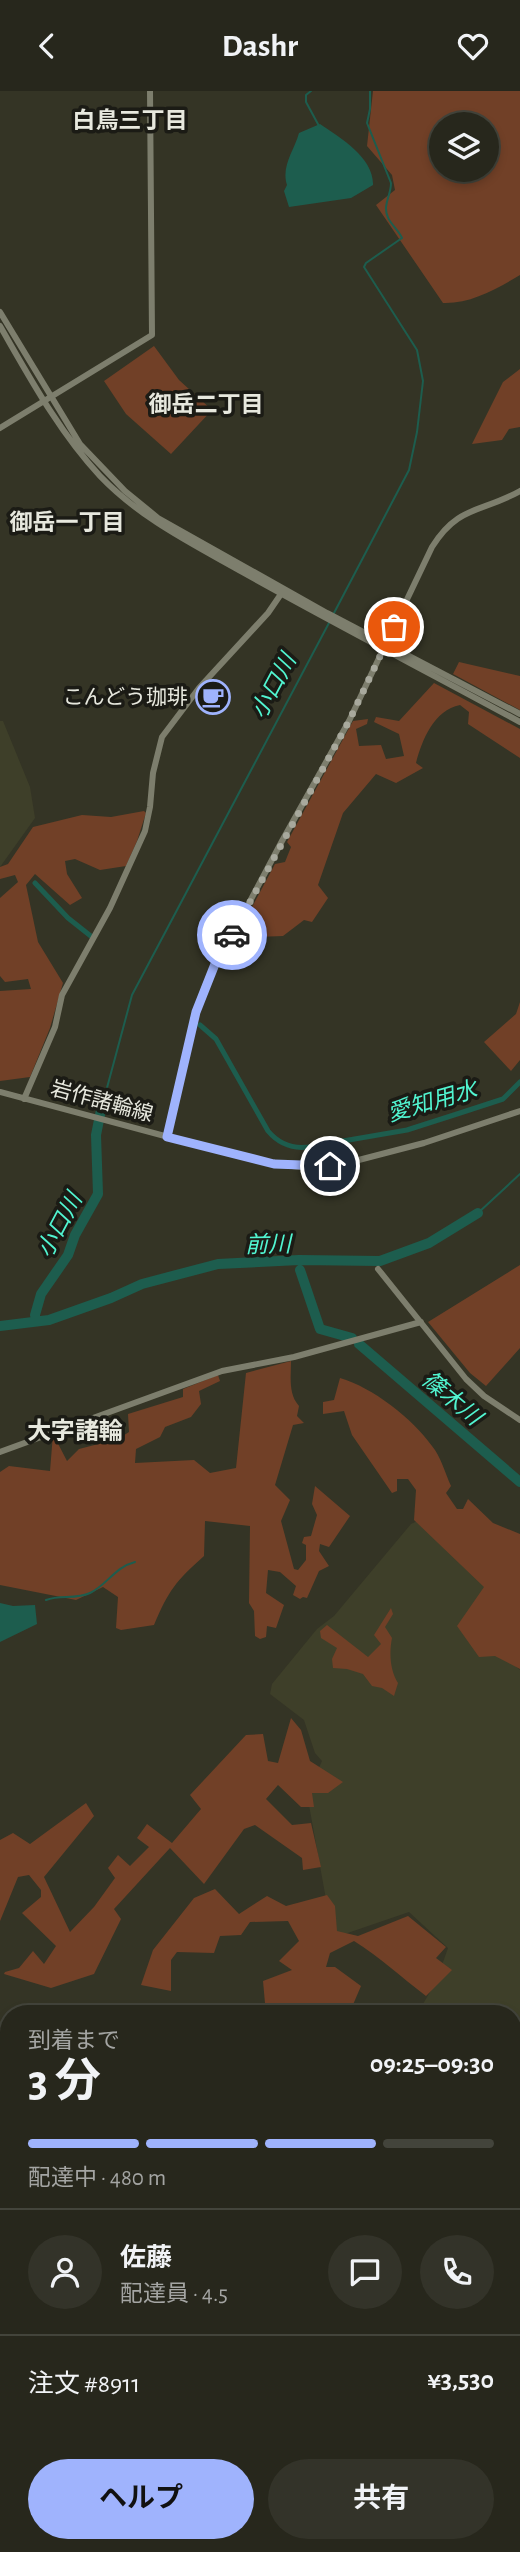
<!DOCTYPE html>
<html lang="ja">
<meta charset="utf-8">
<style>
:root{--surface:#27271c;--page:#333329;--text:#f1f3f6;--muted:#a4a5a3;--line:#43443b;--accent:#9fb3fd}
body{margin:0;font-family:"Alegreya Sans","Noto Sans JP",sans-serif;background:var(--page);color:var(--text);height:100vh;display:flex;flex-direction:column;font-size:26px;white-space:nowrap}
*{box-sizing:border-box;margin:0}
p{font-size:23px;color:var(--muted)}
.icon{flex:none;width:38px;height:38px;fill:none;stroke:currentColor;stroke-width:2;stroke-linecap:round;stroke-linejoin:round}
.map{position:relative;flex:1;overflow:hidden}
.sheet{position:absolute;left:0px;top:1914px;width:522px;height:548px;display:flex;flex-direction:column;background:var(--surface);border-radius:28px 28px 0 0;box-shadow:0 4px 10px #0003,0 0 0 2px var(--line)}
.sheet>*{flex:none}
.buttons{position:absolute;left:429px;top:21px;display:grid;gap:14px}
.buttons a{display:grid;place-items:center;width:70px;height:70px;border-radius:50%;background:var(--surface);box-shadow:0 4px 10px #0003,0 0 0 2px var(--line);font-size:35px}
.pin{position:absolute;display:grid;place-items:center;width:60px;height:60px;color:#fff;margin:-30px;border:4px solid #fff;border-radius:50%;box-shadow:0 2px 7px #0007}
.courier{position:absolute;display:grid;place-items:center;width:70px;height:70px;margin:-35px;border:5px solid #9fb3fd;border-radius:50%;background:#fff;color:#222;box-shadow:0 2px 9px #0007}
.overview em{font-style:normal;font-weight:700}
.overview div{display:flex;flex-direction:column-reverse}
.overview{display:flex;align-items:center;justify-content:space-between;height:119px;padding:0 28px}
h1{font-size:46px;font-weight:700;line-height:52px}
.bar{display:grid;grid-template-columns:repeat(4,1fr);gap:10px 7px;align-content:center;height:84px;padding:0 28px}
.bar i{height:9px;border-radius:5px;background:var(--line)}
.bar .on{background:var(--accent)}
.bar p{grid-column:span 4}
.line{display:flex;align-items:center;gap:18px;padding:0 28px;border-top:2px solid var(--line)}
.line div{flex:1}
.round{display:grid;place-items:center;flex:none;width:74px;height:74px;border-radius:37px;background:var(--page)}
.button{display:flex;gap:14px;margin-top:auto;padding:14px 28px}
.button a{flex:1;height:80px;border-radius:42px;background:var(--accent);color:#111;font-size:28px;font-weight:700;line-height:80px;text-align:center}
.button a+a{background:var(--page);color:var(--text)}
header{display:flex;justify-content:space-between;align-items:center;height:91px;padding:0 28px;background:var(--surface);font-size:32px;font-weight:700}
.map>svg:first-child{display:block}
.built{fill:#3e3f29}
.green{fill:#714027;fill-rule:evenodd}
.water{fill:#1d5d4e}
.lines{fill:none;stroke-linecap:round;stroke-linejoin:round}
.stream{stroke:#1d5d4e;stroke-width:2}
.canal{stroke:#1d5d4e;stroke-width:5}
.river{stroke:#1d5d4e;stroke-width:10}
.secondary{stroke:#7d7e6d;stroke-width:6}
.primary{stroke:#c29d51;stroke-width:7}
.done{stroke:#a8a99d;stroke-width:7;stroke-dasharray:0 12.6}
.route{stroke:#9fb3fd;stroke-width:9}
.labels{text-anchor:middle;stroke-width:7;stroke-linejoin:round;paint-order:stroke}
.poi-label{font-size:21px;fill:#e7e8de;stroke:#1b1b15;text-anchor:end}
.street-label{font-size:21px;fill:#e7e8de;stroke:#1b1b15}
.neighbourhood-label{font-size:23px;font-weight:bold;fill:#e7e8de;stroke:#1b1b15}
.water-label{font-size:23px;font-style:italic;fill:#51f5d1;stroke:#1b1b15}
.quarter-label{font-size:24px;font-weight:bold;fill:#e7e8de;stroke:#1b1b15}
</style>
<header><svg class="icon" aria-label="back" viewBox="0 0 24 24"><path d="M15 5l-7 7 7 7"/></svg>Dashr<svg class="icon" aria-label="heart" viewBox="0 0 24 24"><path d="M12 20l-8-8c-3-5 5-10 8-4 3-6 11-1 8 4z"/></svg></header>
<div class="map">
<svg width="520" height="2461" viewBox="0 0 520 2461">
<rect width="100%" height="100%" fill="#343425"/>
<!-- built -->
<path class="built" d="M0,630H3L30,696L35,727L0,776Z
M424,1427L471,1455L511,1571L520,1579V1926L513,1928V1923H417L436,1891L448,1857L409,1821L333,1847L307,1703L322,1670L315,1662L304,1629L270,1603L272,1593L317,1538L334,1525L411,1433Z"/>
<!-- green -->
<path class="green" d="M373,0H520V184C497,198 470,213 443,212L376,114L395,99L392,84L367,55ZM441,33H486V79H441Z
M154,255L179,289L212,319L171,363L126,323L104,290Z
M520,278V336L509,338L502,349L472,353L503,291Z
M459,571L520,585V619L453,583Z
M434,592L520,638V667L468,633L469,621L460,614C434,619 422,649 416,672L423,677L396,692L376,683L343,722L318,794L328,807L312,831L304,829L283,845L256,846L238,842L275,773L285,771L291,756L287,751L353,630L368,628L367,633L356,638L359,655L381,654L386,668L404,665L399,643L374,631L376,626L399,630Z
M144,720L146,722L137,750L126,775L100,779L75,768L65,770L67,783L82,807L70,814L35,783L26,794L38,851L63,892L50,937L30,986L0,990V900L31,898L28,888L5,891L0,885V807L18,791L15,784L0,788V776L8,773L33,736L82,724L111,726Z
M520,911V969L511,980L484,951L516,923Z
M520,1174V1257L486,1295L470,1282L428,1231Z
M291,1270C291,1285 288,1303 299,1315L297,1325L304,1332L293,1334L275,1394L290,1409L281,1430L294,1478L298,1479L306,1469V1454L302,1452L304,1446L311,1445L317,1424L312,1413L315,1395L350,1425L329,1456L320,1453L319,1460L329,1475L319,1480L307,1507L303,1506L300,1508L293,1504L296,1495L280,1481L268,1479L266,1502L284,1514L276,1537L267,1535L266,1546L260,1548L255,1545L254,1520L249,1512L250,1435L205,1430L204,1465C175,1491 169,1499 154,1534L121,1539L116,1537L118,1506L103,1496L76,1509L0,1494V1381L9,1375L50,1380L53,1343L67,1370L79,1358L118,1348L129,1341L128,1323L183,1306V1298L218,1284L220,1290L199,1300L201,1313L191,1326L165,1336L160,1346L136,1358L135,1372L194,1369L210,1382L236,1377L246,1282Z
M340,1287C372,1296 413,1328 432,1355C441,1366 445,1382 451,1395L446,1402L457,1418H463L468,1408L493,1432L520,1443V1578L495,1565L479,1566L457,1535L484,1496L414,1429L416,1399L408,1388H397V1400L392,1402L352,1344L344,1320L323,1323V1311L334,1309Z
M391,1517L393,1523L385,1536L392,1547C389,1562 390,1579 398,1592L394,1605L382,1597L372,1595L363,1583L347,1578L333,1577L332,1568L337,1557L321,1547L320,1540L327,1534L368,1566L381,1553L374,1544Z
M291,1627L301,1639L310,1670L343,1691L328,1702H312L314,1716H301L278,1694L266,1708L292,1734L311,1732L321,1776L303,1779L302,1767L255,1734L244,1738L204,1793L170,1757L114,1818L121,1828L94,1883L51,1897L4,1883L5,1881L19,1877L33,1860L44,1873L56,1855L22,1822L41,1806V1799L29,1784L18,1786L0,1830V1749L13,1742L30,1753L86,1712L94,1725L44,1786L70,1841L94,1816L115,1787L108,1777L118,1764L130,1775L149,1756L137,1747L147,1733L172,1752L201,1718L190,1704L246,1644L263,1643L268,1670L278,1672Z
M215,1798L239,1823L267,1805L286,1815L327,1804L335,1815L337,1840L358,1845L408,1825L446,1856L436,1867L452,1879L426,1905C401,1886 380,1866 354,1850L330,1862L326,1876H335L361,1895L349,1923H336L329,1919L326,1923H305L290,1914L281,1923H266L263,1890L292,1879L279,1870L299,1850L288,1830L250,1831L241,1844L220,1845L214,1862L177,1861L171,1869V1900L141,1894L153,1859L194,1807Z
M520,2162V2268L513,2272V2164Z"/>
<!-- water -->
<path class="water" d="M320,33C341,47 374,67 373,94L351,107L289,116L284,100L287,94C281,75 294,60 299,42Z
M0,1512L13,1515L35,1514L37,1533L0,1551Z"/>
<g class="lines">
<!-- stream -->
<path class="stream" d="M311,0L306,4V11L319,35
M334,522L409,379L417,341L423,290L417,259L364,176L366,172L402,147C397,136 385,130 386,116C387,107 391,101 391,92L367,32L370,18V0
M101,1019L132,904L330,530
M478,1122L520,1083
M46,1509C60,1503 75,1509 90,1502C107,1494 115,1476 135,1471
M0,2275L9,2266
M513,2357L520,2349
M0,2373L9,2370
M129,2461L152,2454"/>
<!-- canal -->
<path class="canal" d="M35,792L68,827L92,846
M200,934L216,948L268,1040C279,1053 292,1058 308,1056L407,1039L457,1023L503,1008L520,991"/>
<!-- river -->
<path class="river" d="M300,1179L320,1238L352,1247
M35,1224L41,1203L68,1164L75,1144L98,1103L96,1044L101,1019
M0,1235L49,1229L111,1207L142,1193L218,1173L299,1169L380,1170L429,1152L478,1122
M359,1253L520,1391"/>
<!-- secondary -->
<path class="secondary" d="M0,221L80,353L125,400L158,427L327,522L520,623
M0,235C30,287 59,341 100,385C141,428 193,453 244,482C335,533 428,581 520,631
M0,337L152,244L150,0
M0,1001L232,1063L274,1073L301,1076L330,1075L351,1071L424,1052L520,1020
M24,1008L55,936L62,904L110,817L145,740L150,716L153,682L162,646L199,597L268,522L281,503
M167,1046L196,921L205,895L282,750L349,630L432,456C458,414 481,422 520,400
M378,1178L466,1288L484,1305L520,1329
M0,1361L222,1280L294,1266L421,1231
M513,2079L517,2036
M513,2278L520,2274
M206,2454L207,2461"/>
<!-- primary -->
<path class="primary" d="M0,1970L9,1972
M513,2025L520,2024
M513,2037L520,2036"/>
</g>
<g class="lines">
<!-- done -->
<path class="done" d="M232,844L349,630L394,536"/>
<!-- route -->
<path class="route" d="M232,844L215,873L196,921L167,1046L274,1073L330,1075"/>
</g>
<!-- icons -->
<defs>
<g id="cafe-ring" transform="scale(1.75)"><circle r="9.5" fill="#1b1b15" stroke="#9fb3fd" stroke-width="1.5"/><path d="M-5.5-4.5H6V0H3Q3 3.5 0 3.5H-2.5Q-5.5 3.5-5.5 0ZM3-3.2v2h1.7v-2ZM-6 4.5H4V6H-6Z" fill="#9fb3fd"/></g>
</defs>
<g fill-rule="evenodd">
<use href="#cafe-ring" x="213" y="606"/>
</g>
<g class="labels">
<!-- poi labels -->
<g class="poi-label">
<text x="188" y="613">こんどう珈琲</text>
</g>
<!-- street labels -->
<g class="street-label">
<text transform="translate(102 1010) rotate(15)" y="7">岩作諸輪線</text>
</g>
<!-- neighbourhood labels -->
<g class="neighbourhood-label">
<text x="130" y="37">白鳥三丁目</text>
<text x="206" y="321">御岳二丁目</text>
<text x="67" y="439">御岳一丁目</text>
</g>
<!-- water labels -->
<g class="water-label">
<text transform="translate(273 595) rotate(-62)" y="8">小口川</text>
<text transform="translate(432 1010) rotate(-16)" y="8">愛知用水</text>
<text transform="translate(59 1134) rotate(-62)" y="8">小口川</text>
<text transform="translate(268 1153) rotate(-1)" y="8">前川</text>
<text transform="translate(452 1307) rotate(40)" y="8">篠木川</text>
</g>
<!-- quarter labels -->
<g class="quarter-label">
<text x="75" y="1348">大字諸輪</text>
</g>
</g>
</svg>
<div class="buttons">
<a><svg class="icon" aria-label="layers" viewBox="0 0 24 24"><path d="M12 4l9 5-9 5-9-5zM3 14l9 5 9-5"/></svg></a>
</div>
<div class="pin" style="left:394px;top:536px;background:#ea580c"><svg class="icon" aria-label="bag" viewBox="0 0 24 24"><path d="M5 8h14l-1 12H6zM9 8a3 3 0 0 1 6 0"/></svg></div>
<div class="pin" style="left:330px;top:1075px;background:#1f2937"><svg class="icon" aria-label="home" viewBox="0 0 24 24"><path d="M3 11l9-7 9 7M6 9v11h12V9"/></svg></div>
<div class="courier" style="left:232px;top:844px"><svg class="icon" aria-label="car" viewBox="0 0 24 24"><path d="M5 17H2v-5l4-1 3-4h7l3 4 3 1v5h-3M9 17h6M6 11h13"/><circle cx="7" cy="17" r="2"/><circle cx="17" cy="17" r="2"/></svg></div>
<section class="sheet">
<div class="overview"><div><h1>3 分</h1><p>到着まで</p></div><em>09:25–09:30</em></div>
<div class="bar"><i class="on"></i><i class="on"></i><i class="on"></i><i></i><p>配達中 · 480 m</p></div>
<div class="line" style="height:126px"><a class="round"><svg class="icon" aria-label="person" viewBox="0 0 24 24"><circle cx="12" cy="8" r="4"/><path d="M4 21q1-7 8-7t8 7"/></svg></a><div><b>佐藤</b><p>配達員 · 4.5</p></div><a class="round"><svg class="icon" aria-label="chat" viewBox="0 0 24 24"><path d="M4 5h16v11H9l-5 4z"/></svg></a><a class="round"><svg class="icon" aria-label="phone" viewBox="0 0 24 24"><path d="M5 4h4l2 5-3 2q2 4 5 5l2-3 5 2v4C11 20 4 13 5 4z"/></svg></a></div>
<div class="line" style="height:91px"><div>注文 #8911</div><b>¥3,530</b></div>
<div class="button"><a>ヘルプ</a><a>共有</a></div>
</section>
</div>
